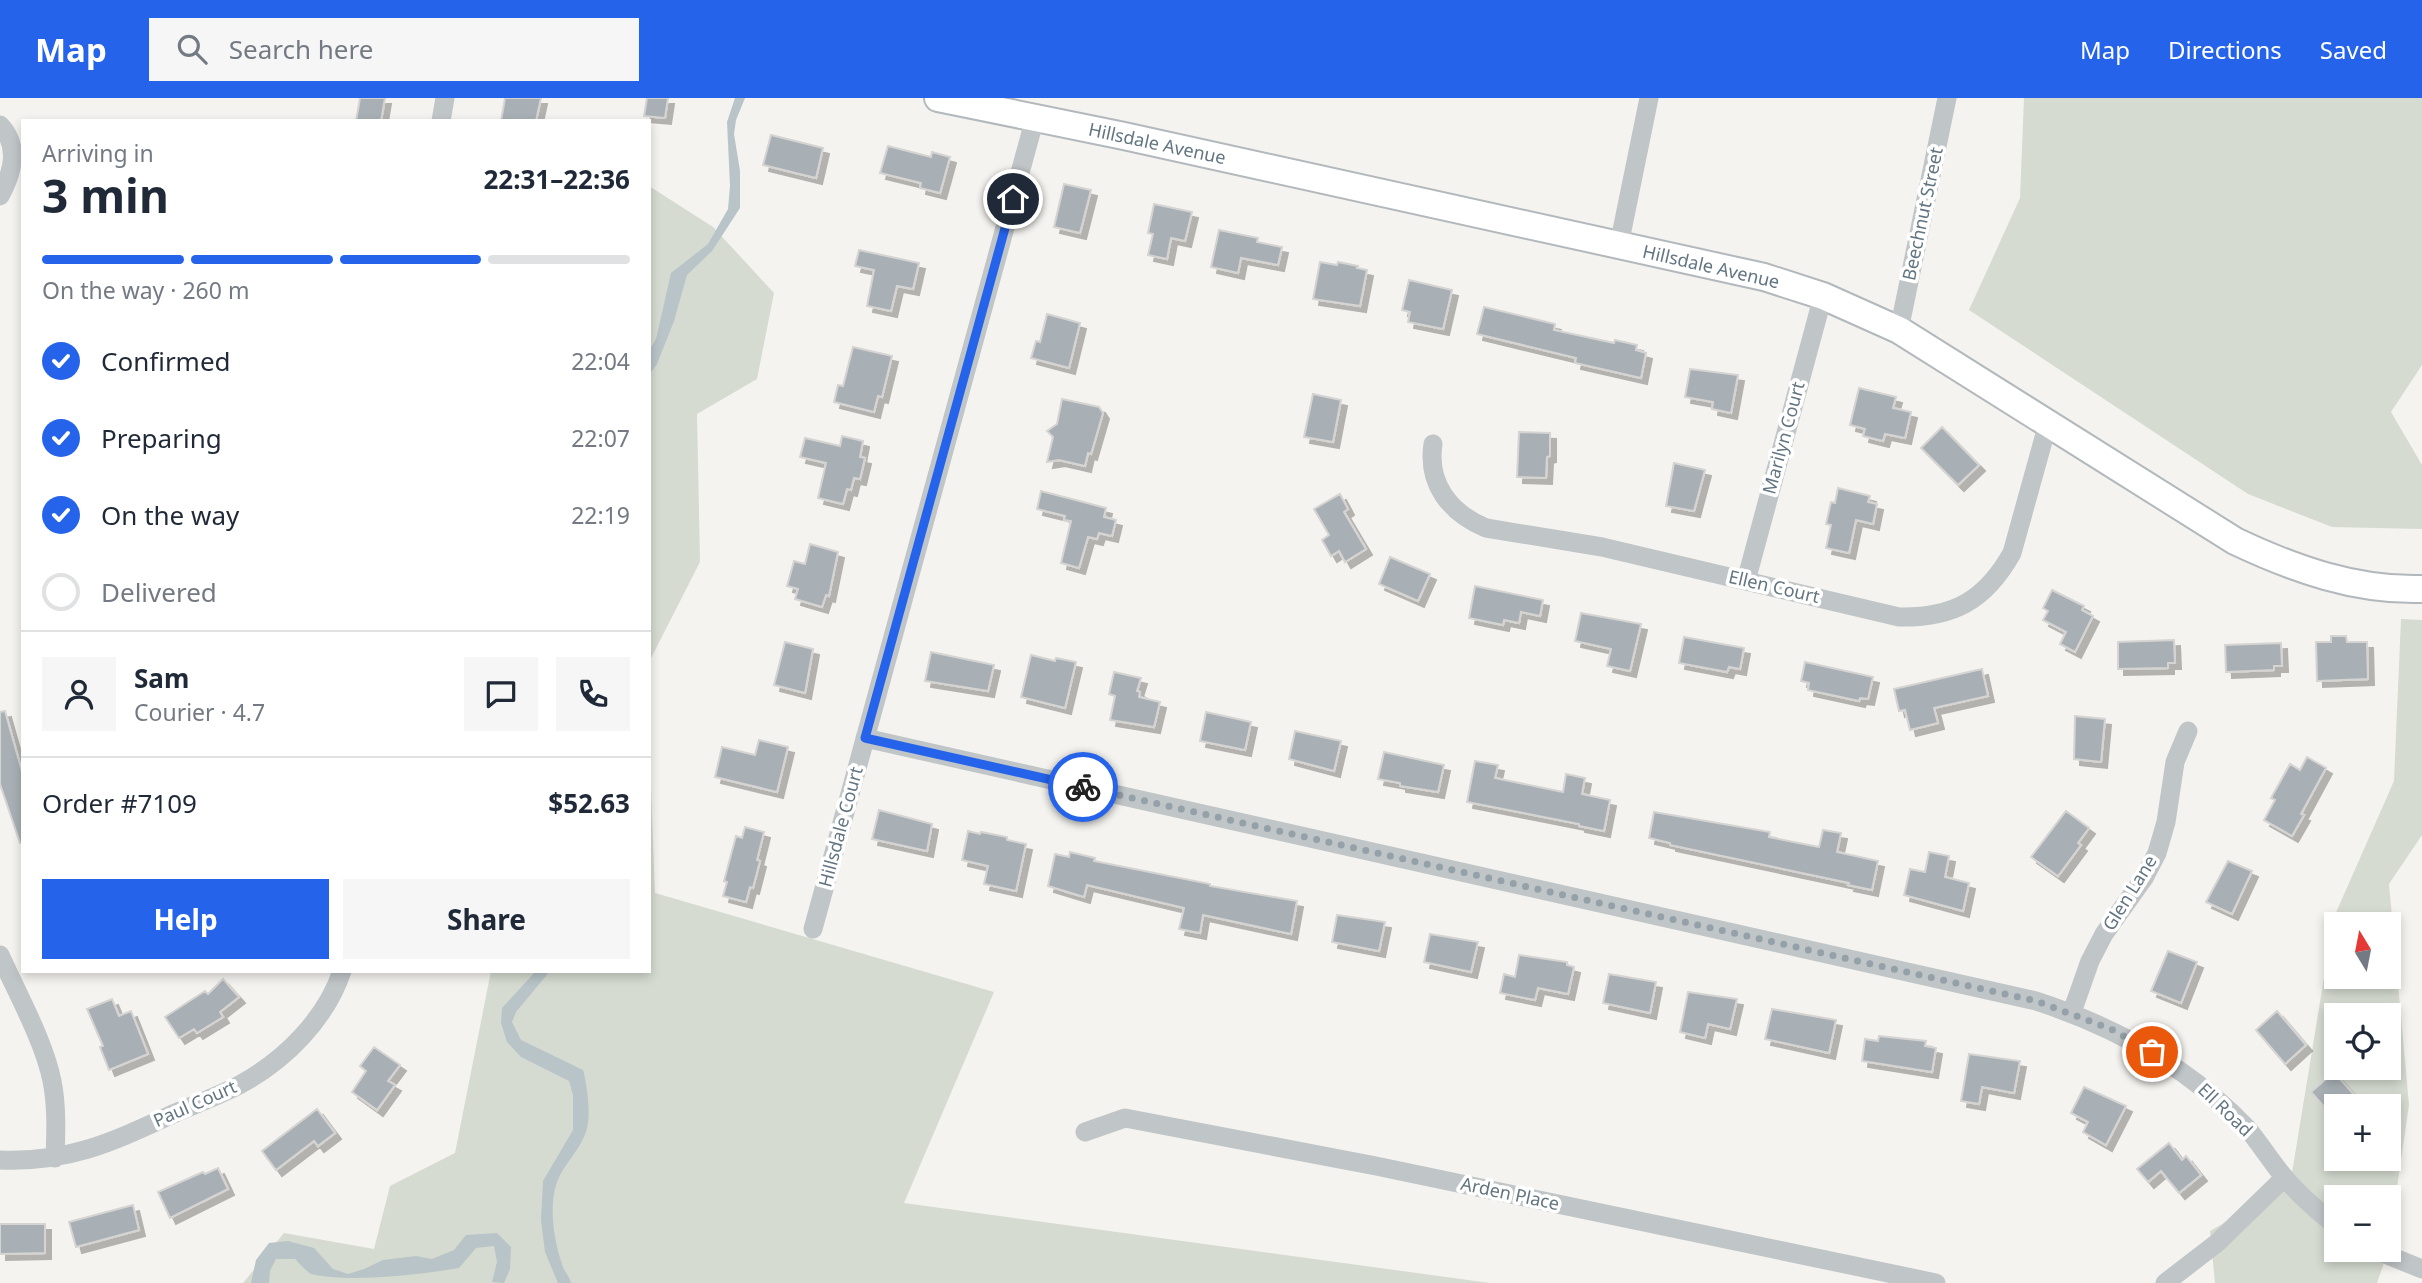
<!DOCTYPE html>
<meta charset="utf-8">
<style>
:root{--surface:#fff;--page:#f6f6f7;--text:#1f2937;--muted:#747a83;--line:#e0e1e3;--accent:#2563eb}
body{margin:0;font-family:"Noto Sans",sans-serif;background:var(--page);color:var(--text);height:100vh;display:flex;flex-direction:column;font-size:26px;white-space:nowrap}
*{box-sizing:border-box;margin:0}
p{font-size:23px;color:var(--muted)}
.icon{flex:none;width:38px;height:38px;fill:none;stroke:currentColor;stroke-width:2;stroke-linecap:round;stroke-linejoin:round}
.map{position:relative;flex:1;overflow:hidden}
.panel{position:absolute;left:21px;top:21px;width:630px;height:854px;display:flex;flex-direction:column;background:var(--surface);border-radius:0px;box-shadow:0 4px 10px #0003}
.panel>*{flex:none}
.needle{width:46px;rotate:350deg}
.tools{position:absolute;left:2324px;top:814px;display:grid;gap:14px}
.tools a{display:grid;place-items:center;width:77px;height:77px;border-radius:0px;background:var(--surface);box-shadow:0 4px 10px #0003;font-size:35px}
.pin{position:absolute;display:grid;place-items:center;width:60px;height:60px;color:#fff;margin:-30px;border:4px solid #fff;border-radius:50%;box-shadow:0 2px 7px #0007}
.courier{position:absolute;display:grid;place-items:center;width:70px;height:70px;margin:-35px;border:5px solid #2563eb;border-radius:50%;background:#fff;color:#222;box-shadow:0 2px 9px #0007}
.headline em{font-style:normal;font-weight:700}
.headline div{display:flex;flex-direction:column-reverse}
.headline{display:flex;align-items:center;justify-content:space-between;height:119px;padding:0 21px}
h1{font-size:46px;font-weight:700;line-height:52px}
.bar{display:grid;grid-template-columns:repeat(4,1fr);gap:10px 7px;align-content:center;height:84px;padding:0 21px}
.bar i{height:9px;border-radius:5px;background:var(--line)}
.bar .active{background:var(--accent)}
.bar p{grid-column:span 4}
.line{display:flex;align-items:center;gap:18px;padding:0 21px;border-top:2px solid var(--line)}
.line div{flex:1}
.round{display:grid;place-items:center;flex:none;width:74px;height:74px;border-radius:0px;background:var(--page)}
ol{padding:0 21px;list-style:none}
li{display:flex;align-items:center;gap:21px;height:77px}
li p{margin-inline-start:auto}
li .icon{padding:7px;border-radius:50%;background:var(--accent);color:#fff;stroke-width:4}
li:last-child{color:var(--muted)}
li i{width:38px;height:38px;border:4px solid var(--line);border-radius:50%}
.action{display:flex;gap:14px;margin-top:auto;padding:14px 21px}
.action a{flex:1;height:80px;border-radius:0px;background:var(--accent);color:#fff;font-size:28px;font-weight:700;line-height:80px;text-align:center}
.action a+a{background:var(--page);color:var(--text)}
header{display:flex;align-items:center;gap:42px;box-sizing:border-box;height:98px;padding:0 35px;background:var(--accent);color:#fff}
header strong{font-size:33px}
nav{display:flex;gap:38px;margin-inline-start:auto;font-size:24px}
.search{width:490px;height:63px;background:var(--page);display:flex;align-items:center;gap:18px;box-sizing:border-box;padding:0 24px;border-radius:0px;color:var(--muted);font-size:26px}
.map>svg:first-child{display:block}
.green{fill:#d5dbd0;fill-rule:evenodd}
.water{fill:#b8c4c7}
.building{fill:#a8b0b5;stroke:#d5d4d2;stroke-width:2;filter:url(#shadow)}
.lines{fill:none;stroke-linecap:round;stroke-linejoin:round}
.secondary-casing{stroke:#b2b8bc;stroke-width:30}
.street{stroke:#c0c5c7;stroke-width:19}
.secondary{stroke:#fff;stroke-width:26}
.done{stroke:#95a1a8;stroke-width:7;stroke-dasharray:0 12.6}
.route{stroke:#2563eb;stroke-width:9}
.labels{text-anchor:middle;stroke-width:7;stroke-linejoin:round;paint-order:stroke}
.street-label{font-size:18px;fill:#627581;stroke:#fff}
</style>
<header>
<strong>Map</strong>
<div class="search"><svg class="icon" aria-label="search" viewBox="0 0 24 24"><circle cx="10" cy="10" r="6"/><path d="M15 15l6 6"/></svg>Search here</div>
<nav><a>Map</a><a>Directions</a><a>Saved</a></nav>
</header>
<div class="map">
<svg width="2422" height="1185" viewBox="0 0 2422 1185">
<defs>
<filter id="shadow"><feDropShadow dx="6" dy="6" stdDeviation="0" flood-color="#0004"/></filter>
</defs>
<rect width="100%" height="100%" fill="#f4f3ef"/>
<!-- green -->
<path class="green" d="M2024,0H2422V267L2391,314L2422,367V431L2332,429L2248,396L1969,212L2020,100Z
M649,88L713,129L774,195L757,281L697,316L700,464L649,564Z
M2401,521L2422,522V737L2389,786L2409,1007L2389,1145V1099H2336V1152H2388L2387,1156L2377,1185H2215L2210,1133L2290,1087L2334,819L2394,683ZM2336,826H2389V878H2336ZM2336,917H2389V970H2336ZM2336,1008H2389V1060H2336Z
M649,637L655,795L994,894L904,1105L1490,1185H243L284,1135L374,1151L390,1088L455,1055L491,873H649Z"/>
<!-- water -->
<path class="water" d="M735,0H745L736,22L734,36L740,73V110L712,153L687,177L674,223L657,266L649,277V253L656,241L671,175L708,146L728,111L730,88L727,24Z
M536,873H550L516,914L512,924L521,942L583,972C587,986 591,1016 587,1030C582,1051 562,1067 556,1087C549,1111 554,1143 562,1166C564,1174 569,1177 571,1185H558L545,1154L541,1122L543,1083L573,1032V997L569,983L521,959L507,944L501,925L502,910Z
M497,1135L511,1149L510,1171L504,1185L492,1184L497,1164L494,1148L476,1150L459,1170C418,1177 349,1185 311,1176C305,1172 300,1166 295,1161H276L270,1173L269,1185H251L256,1162L269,1145L288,1143L314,1150L333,1171L348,1176L364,1171L383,1162L416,1158L432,1161L454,1152L466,1137Z"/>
<!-- building -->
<path class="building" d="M360,0H385L381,23H356Z
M505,0H541L536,23H501Z
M647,0H668L665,20L644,18Z
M771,37L823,50L816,80L763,67Z
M888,48L931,59L932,54L950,59L940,95L920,90L921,85L880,75Z
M1064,86L1091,92L1080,135L1054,129Z
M1154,106L1192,114L1185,143L1171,140L1167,161L1148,157L1153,136L1148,135Z
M1219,132L1258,140L1257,144L1282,149L1278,167L1241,160L1238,175L1211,169Z
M859,152L919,165L913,191L897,188L891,213L867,208L874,172L855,168Z
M1320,164L1337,167L1338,164L1358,168L1357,170L1367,172L1360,208L1313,201Z
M1409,182L1452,192L1443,231L1408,224L1410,214L1402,212Z
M1484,209L1555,226L1554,232L1614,245L1615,242L1637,247L1636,252L1646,255L1641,280L1575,265L1576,260L1477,236Z
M1047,216L1080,225L1069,270L1031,260L1036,243L1040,244Z
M853,249L892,258L882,299L878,298L874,314L834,304L838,287L843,288Z
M1690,271L1738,277L1731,315L1712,311L1713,304L1685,299Z
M1859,290L1896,299L1893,310L1911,314L1905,340L1885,336L1883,343L1863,338L1865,331L1850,327Z
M1313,296L1341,302L1333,344L1304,339Z
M1062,301L1099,309L1103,315L1091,356L1088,355L1085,368L1059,362L1047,364L1053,339L1047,333L1057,326Z
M1942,329L1979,367L1958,387L1921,350Z
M1519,334L1550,335V358L1547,359L1546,380L1517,379Z
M842,338L863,343L860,359L865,360L860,381L854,380L851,392L847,391L843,406L818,400L826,365L800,359L805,340L840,348Z
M1674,365L1705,372L1694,413L1666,408Z
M1838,390L1870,398L1868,404L1877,406L1873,426L1856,422L1849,455L1826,450L1831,427L1826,426L1831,404L1835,405Z
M1041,393L1106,410L1104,419L1116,422L1112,438L1099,435L1097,441L1088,439L1079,470L1061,465L1071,423L1064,422L1065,418L1037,411Z
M1340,396L1348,411L1344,414L1366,451L1345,464L1339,453L1331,458L1322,442L1329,437L1314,411Z
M810,446L838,454L829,498L826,497L822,509L795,501L798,491L787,488L794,463L805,466Z
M1390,459L1430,476L1418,503L1379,486Z
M1475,488L1543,502L1540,518L1521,514L1519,525L1504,522L1503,527L1469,520Z
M2052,492L2084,508L2082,512L2093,518L2075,554L2060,546L2066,534L2043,522L2048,513L2043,510Z
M1581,515L1641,526L1630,573L1607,568L1611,551L1575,543Z
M2331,538H2346L2347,544H2367L2368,581L2317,583L2316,544H2331Z
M1684,539L1744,550L1740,571L1729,569L1727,574L1679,565Z
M2174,542L2175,565H2168V570L2118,571V544Z
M785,544L813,551L805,595L774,587Z
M2281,545L2282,568H2274V572L2226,574L2225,547Z
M931,554L994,567L988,593L925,583Z
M1031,557L1055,563L1056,560L1076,564L1065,610L1021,599Z
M1805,564L1873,579L1868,601L1860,600L1859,603L1808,592L1809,585L1801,583Z
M1982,571L1988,598L1934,610L1938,625L1910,632L1905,612L1899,613L1894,591Z
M1114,574L1141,580L1137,593L1140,594L1139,599L1160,604L1154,629L1110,622L1115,598L1109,596Z
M5,613L23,677V745H20L0,686V614Z
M1206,614L1251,624L1245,652L1200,643Z
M2075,618L2105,621L2101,664L2074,661Z
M1295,633L1341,643L1334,673L1289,661Z
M759,642L788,649L777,694L715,679L722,649L755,657Z
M1384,654L1444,667L1438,694L1400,688V685L1378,681Z
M2307,659L2326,670L2301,716L2304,717L2292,738L2264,722L2275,702L2271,700L2290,666L2300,672Z
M1475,663L1498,667L1495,680L1563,694L1566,676L1585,680L1582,696L1610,702L1604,733L1579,728V726L1467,704Z
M879,712L932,726L927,753L872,741Z
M2066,713L2089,730L2078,745L2081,747L2058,778L2031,759Z
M1654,714L1770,734L1769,739L1819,749L1823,732L1841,735L1837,754L1878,763L1872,792L1848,787L1849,785L1670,747V745L1649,740Z
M745,729L764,734L757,762L760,763L753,790L750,789L746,804L723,798L727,784L724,783L736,738L742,740Z
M968,733L980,736L981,734L1007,739V742L1026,746L1016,793L984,786L988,768L962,762Z
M1070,754L1095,760L1094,763L1210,786V788L1297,803L1291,836L1203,817L1200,835L1179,831L1184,810L1087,787L1084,799L1048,788L1055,756L1069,759Z
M1929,754L1949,758L1945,779L1969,785L1963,813L1904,797L1910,771L1925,774Z
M2228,763L2252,773L2232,816L2206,804Z
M1337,817L1385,824L1379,853L1332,844Z
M1430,836L1478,844L1471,874L1424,864Z
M2168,853L2197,864L2181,905L2151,893Z
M1519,857L1567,864V867L1574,869L1568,896L1538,890L1535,902L1500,895L1504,876L1515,879Z
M1609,876L1656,884L1650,915L1603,905Z
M223,881L239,899L220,914L223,919L197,935L194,931L179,940L165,919L205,893L208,896Z
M1688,894L1737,901L1730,931L1708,926L1705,940L1680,934Z
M112,901L119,918L131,913L148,956L109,972L100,949L103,948L87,911Z
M1772,911L1836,922L1829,955L1765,941Z
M2277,913L2306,947L2285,966L2256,932Z
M1879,938L1926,943L1925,948L1936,950L1932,974L1862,963L1865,941L1878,943Z
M374,949L400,967L388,983L395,987L377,1012L352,994L366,973L360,968Z
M1969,956L2020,963L2014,995L1982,989L1979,1006L1961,1003Z
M2334,974L2364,1008H2336V1022L2311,994Z
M2084,989L2126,1008L2106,1047L2083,1034L2088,1024L2071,1015Z
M317,1011L335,1035L318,1048L314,1043L276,1072L262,1053Z
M2169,1045L2182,1062L2186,1058L2201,1077L2179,1095L2161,1073L2148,1084L2137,1071Z
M218,1070L228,1091L170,1120L158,1094L203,1074L205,1076Z
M133,1107L139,1132L76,1149L69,1124Z
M0,1126H45V1155L0,1156Z"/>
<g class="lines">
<!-- secondary casing -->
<g class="secondary-casing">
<path id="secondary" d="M938,0L1124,38L1764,179L1823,198L1899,232L2235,443C2294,471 2356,493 2422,491"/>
</g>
<!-- street -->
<path class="street" d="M441,23L445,0
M0,27C20,48 13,74 0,98
M1619,147L1649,0
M1899,232L1947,0
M1433,346C1427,386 1450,415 1486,430L1602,449L1899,519C1953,520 1985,503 2012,455L2048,325
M1746,483L1823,198
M865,640L2036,903C2116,929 2187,968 2246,1029C2260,1045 2271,1064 2285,1080C2300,1098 2318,1113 2336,1128
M813,831L1035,20
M0,857C17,895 44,943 52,983C57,1008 56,1034 55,1060
M2072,914L2090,863L2104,836L2144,780L2157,755L2166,724L2175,664L2188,633
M1085,1034L1125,1020L1376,1068L1936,1185
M0,1062C69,1065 112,1044 173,1016C195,1006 219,998 241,986C285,962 326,921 342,873
M2375,1152L2422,1171
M2165,1185L2217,1145L2284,1080"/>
<!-- secondary -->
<use href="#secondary" class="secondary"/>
</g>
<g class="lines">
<!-- done -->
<path class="done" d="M1083,689L2036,903L2111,931L2152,954"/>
<!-- route -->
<path class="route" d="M1013,101L865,640L1083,689"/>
</g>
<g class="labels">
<!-- street labels -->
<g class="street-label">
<text transform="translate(1157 46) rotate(12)" y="6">Hillsdale Avenue</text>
<text transform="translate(1923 116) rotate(-78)" y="6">Beechnut Street</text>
<text transform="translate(1711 169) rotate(13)" y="6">Hillsdale Avenue</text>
<text transform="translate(1784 340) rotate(-75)" y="6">Marilyn Court</text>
<text transform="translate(1774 489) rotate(13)" y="6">Ellen Court</text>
<text transform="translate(841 729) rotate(-75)" y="6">Hillsdale Court</text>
<text transform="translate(2130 795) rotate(-58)" y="6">Glen Lane</text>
<text transform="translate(195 1006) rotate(-24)" y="6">Paul Court</text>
<text transform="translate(2225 1012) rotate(44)" y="6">Ell Road</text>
<text transform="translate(1510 1096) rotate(12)" y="6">Arden Place</text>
</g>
</g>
</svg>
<div class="tools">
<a><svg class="needle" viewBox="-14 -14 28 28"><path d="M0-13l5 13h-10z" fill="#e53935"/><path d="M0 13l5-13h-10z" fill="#747a83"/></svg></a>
<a><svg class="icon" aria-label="locate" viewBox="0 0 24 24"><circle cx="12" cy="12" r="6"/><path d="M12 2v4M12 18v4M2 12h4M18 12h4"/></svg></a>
<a>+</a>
<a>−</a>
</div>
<div class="pin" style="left:2152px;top:954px;background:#ea580c"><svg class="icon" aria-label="bag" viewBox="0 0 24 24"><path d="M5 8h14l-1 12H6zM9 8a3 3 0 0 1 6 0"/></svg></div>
<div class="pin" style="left:1013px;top:101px;background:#1f2937"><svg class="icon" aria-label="home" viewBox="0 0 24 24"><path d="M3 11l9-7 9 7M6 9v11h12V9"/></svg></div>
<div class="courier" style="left:1083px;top:689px"><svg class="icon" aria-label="bike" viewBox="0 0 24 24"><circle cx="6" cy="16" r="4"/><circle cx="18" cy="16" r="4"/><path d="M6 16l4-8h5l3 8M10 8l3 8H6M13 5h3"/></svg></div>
<section class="panel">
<div class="headline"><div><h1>3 min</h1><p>Arriving in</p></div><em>22:31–22:36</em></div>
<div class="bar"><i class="active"></i><i class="active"></i><i class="active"></i><i></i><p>On the way · 260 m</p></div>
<ol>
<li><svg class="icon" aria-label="check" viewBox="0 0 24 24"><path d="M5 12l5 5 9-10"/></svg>Confirmed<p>22:04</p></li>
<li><svg class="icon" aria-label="check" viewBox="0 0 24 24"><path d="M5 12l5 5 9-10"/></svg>Preparing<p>22:07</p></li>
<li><svg class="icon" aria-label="check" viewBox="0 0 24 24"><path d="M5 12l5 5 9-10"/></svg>On the way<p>22:19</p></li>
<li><i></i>Delivered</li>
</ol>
<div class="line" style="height:126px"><a class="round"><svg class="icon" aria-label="person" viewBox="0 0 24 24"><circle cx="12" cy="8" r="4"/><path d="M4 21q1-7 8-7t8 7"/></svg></a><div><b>Sam</b><p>Courier · 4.7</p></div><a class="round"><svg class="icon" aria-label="chat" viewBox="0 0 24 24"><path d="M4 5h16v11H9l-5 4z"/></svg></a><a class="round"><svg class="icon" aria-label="phone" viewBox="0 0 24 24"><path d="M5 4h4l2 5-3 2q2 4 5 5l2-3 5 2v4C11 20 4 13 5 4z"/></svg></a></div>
<div class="line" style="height:91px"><div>Order #7109</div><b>$52.63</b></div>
<div class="action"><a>Help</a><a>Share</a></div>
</section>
</div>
